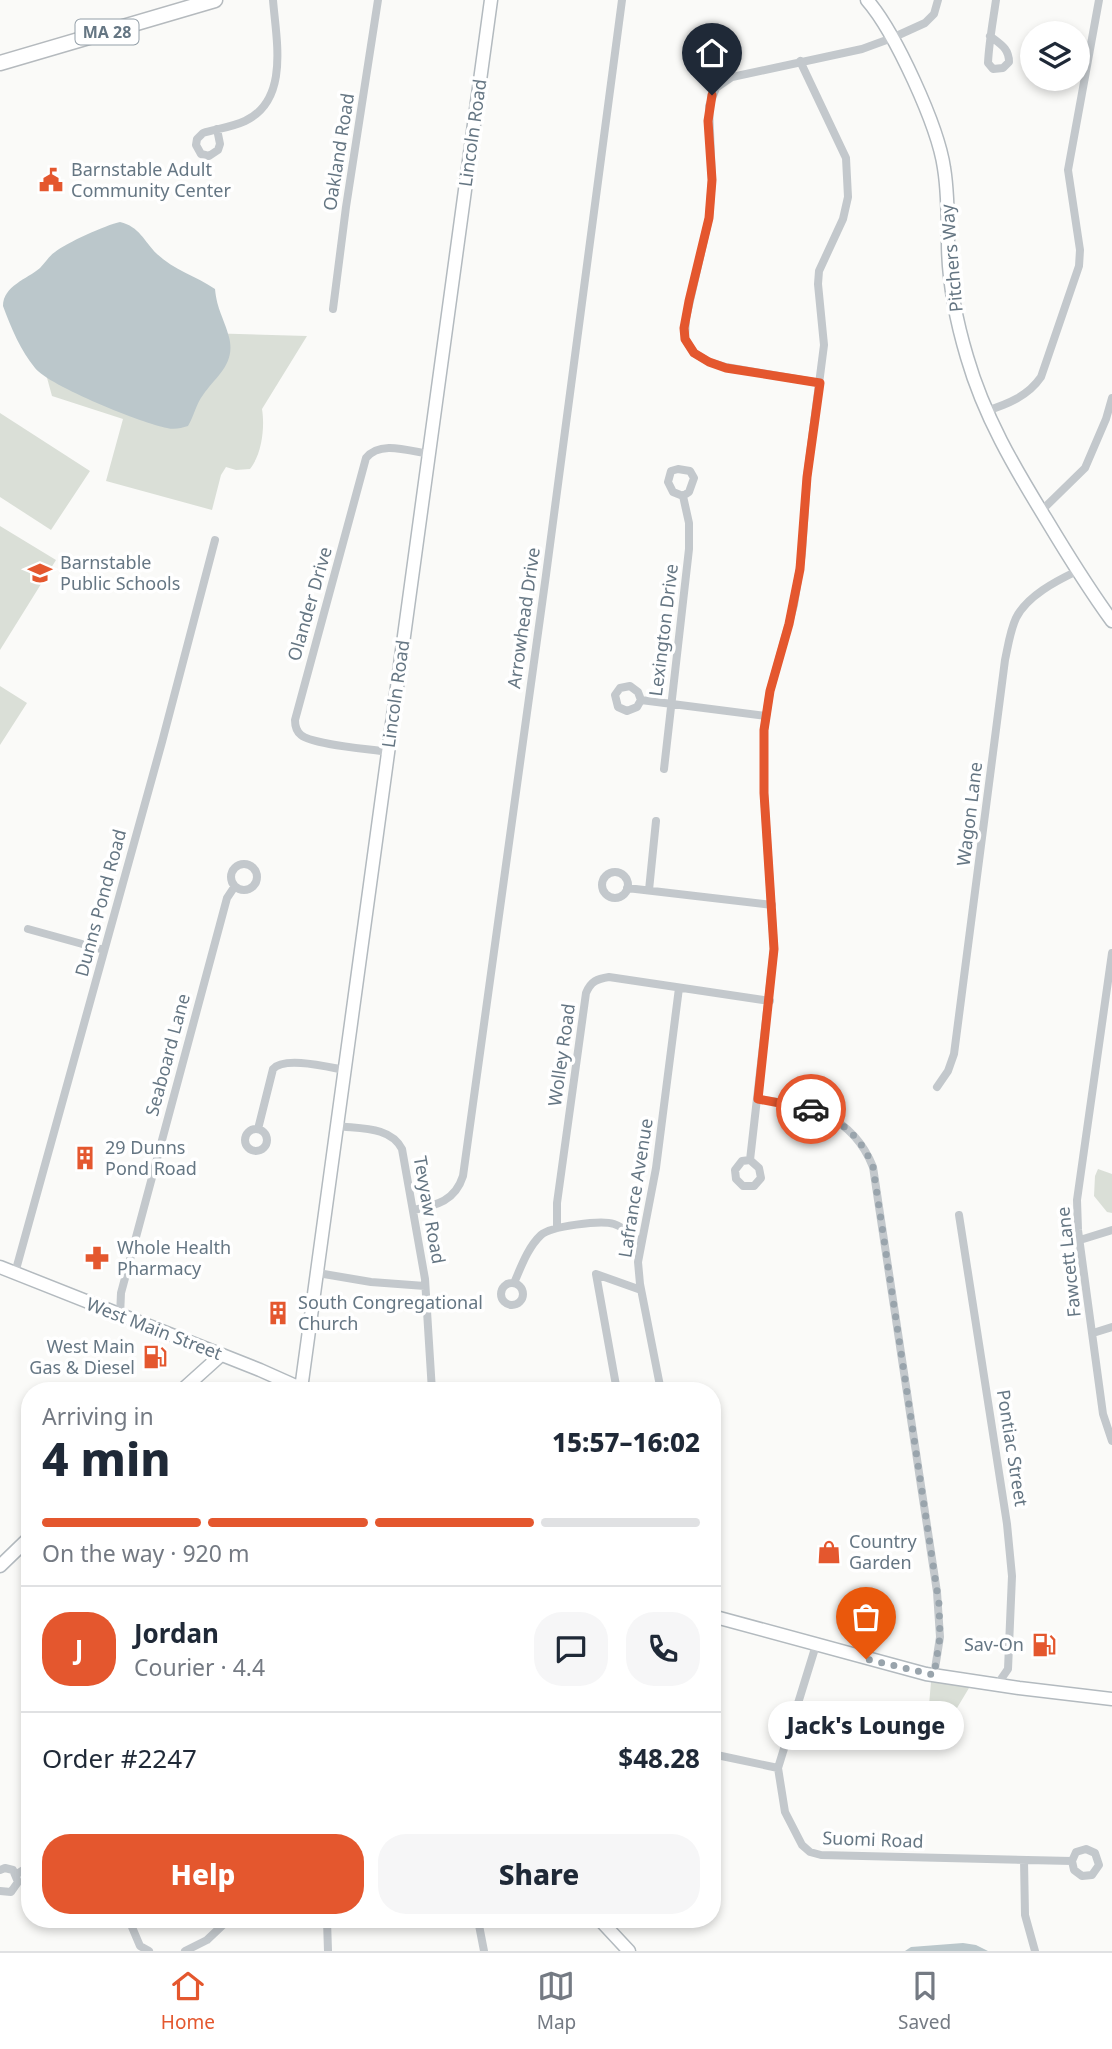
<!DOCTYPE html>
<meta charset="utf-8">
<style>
:root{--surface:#fff;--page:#f6f6f7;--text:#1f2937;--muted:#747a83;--line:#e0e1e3;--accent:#e4572e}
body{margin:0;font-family:"Noto Sans",sans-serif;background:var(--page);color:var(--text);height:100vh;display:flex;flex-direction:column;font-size:26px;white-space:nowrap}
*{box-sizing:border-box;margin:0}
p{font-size:23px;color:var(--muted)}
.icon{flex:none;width:38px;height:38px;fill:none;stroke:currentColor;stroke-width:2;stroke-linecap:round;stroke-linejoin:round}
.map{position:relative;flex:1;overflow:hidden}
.sheet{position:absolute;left:21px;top:1382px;width:700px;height:546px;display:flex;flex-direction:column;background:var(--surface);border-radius:28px;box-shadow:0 4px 10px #0003}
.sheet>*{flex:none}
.controls{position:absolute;left:1020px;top:21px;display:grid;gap:14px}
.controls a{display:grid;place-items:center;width:70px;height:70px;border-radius:50%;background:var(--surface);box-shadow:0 4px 10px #0003;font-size:35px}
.pin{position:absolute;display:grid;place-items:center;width:60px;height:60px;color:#fff;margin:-72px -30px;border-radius:50% 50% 50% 0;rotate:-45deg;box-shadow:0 0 7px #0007}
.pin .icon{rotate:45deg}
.courier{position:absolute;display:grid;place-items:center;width:70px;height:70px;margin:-35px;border:5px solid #e4572e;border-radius:50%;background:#fff;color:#222;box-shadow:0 2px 9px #0007}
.bubble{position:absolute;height:49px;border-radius:24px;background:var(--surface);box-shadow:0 4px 10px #0003;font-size:23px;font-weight:800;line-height:49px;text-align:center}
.overview em{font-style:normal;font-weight:800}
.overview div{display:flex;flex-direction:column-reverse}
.overview{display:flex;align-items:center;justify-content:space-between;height:119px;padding:0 21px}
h1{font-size:46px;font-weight:800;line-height:52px}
.bar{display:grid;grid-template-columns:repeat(4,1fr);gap:10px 7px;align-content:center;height:84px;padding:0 21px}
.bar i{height:9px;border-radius:5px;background:var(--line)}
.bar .on{background:var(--accent)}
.bar p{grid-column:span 4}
.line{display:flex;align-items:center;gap:18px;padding:0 21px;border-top:2px solid var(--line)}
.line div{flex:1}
.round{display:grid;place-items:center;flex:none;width:74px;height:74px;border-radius:28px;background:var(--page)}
.action{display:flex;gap:14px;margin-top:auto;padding:14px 21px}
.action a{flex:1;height:80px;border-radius:28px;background:var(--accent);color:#fff;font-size:28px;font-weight:800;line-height:80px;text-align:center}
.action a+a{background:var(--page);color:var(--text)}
.tab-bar{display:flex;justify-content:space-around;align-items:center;height:98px;border-top:2px solid var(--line);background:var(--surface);font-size:19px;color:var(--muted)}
.tab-bar a{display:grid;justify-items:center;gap:4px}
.tab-bar .on{color:var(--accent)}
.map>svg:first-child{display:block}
.green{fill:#dadfd7}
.water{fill:#bbc7cb}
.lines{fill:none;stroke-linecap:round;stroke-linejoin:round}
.secondary-casing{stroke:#b3babf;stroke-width:15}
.primary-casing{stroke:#b5babe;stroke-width:17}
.street{stroke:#c3c8cc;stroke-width:8}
.secondary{stroke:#fff;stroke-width:12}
.primary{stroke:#fff;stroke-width:14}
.done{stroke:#99a4ac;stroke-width:7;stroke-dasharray:0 12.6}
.route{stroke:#e4572e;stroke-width:9}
.labels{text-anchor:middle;stroke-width:7;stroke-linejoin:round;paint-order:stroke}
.shield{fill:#fff;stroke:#939fa8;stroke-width:2}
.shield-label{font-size:16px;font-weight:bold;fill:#657683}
.street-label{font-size:18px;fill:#657683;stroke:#fff}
.poi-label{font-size:18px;fill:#657683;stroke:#fff;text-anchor:start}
</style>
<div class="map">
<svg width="1112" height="1951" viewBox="0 0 1112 1951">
<rect width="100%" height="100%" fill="#fafaf8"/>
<!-- green -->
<path class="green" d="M21,283L205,333L307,336L262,409C265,427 262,454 250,469L236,470L226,467L221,475L212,510L106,481L123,419L52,396Z
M0,413L90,471L51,530L0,497Z
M0,526L56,560L0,650Z
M0,686L27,703L0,745Z
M1098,1169L1112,1174V1213L1107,1212L1094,1196L1095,1176Z
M931,1682L968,1687L969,1688L957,1708L929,1705Z"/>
<!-- water -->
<path class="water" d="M120,222C140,227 143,240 157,254C174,270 196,276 215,289C217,310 224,318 229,337C236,364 216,376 203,395C196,404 194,416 188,426C181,428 175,430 167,428C144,424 49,386 35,368C21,351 11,328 3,306C3,286 27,279 40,268C45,263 49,256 55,252C66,243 106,225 120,222Z
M963,1943L976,1945L988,1951H905L911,1947Z"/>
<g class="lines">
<!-- secondary casing -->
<g class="secondary-casing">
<path id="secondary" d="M867,0C895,32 938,126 944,168C948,192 948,217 948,242C948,281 956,320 967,357C984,416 1014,467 1046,519C1067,554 1088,588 1112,621
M0,1267L260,1370L307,1391
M301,1389L491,0
M181,1391L221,1355
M0,1566L30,1537
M712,1616L926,1674L1019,1688L1112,1699
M600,1920L629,1951"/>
</g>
<!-- primary casing -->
<g class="primary-casing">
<path id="primary" d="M0,63L215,0"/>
</g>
<!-- street -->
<path class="street" d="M990,36C1000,44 1009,48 1009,62L1003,68L993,69L988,63C989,42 993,21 996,0
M217,129L220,144L218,150L209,156L201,154L196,145L197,139L203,133C217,129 232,127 245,121C290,100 276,39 273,0
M333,309L346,207L378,0
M820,383L726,367L709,362L694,353L685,339L686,318L709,218L712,180L709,106L716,88L732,77L862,49L892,38L925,23L934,14L938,0
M986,411C1008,404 1028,396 1041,377L1079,266L1080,250L1068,170L1099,0
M1041,511L1085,468L1106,419L1112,398
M641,700L638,692L630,686L620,688L615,695L618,707L627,711L637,707L641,700L766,716
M388,752C370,749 313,745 301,735C296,731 295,726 295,720L366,458C380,440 409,451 429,454
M664,769L689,549V523L683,496L689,492L694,478L690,471L678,469L671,471L668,482L673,492L683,496
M231 877a13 13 0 1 1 26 0a13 13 0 1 1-26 0Z
M602 885a13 13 0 1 1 26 0a13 13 0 1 1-26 0Z
M627,888L772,905
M649,890L656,821
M28,929L104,950
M1112,953L1077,1200L1078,1230L1103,1414L1112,1441
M937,1087L948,1071L954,1054L1005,660C1008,646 1010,631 1016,618C1027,596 1056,581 1077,571
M758,1099C809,1106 852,1114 873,1167L937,1592L940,1637L934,1675
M337,1126C360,1129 390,1126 402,1149L425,1279L432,1391
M245 1140a11 11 0 1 1 22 0a11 11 0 1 1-22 0Z
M258,1129L273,1069C284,1056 328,1067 345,1070
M750,1160L742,1161L735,1170L736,1179L743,1186H754L761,1178L759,1168L750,1160L774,949L764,793V730L770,691L794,605L802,553L807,477L824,345L818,284L819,271L843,219L848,197L846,158L800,61
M414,1210C437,1205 455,1201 463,1176L546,575L622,0
M959,1215L1007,1524L1012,1576L1008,1669L997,1685
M557,1228V1203L586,993C591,981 597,979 609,977L770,1001
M1080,1240L1112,1230
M15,1273L162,742L215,540
M318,1273L371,1282L425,1286
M501 1294a11 11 0 1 1 22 0a11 11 0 1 1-22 0Z
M514,1283C521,1267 528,1247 541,1235C551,1226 601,1220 614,1224C624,1227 633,1236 641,1243
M120,1316L121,1293L227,898L235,886
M1093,1333L1112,1327
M617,1391L596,1274L641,1290
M661,1391L640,1284L638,1262L656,1168L679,988
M816,1645L778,1768L785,1812L802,1845L810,1852L821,1855L1072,1861L1076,1852L1086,1849L1095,1853L1099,1865L1092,1875L1082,1876L1074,1870L1072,1861
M712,1754L778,1768
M1024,1860L1025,1915L1035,1951
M0,1870L5,1868L13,1870L18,1882L11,1892L0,1891
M17,1874L30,1866
M129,1920L140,1946L149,1951
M327,1920L328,1951
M478,1920L484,1951
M185,1951L207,1940L228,1920"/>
<!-- secondary -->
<use href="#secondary" class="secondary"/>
<!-- primary -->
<use href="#primary" class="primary"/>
</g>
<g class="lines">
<!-- done -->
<path class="done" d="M811,1109C841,1119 862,1138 873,1167L939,1604L940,1637L934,1675L866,1659"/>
<!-- route -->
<path class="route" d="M712,95L708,121L712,180L709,218L689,301L684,328L685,339L694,353L709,362L726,368L820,383L807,477L800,569L789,624L770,691L764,730V793L774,949L758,1099L811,1109"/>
</g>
<!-- icons -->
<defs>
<g id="civic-bare" transform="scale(1.89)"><path d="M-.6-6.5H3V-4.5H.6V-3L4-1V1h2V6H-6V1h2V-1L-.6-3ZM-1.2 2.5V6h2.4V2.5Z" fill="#e4572e" stroke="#fff" stroke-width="2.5" paint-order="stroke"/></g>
<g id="school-bare" transform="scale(1.89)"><path d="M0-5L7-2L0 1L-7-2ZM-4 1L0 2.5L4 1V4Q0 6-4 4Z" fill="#e4572e" stroke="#fff" stroke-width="2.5" paint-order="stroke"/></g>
<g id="building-bare" transform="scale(1.89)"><path d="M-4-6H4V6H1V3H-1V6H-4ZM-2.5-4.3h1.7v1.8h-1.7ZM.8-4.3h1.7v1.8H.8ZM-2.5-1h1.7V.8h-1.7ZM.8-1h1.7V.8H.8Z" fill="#e4572e" stroke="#fff" stroke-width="2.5" paint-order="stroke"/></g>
<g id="pharmacy-bare" transform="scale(1.89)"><path d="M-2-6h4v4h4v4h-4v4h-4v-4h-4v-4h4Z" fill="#e4572e" stroke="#fff" stroke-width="2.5" paint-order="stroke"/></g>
<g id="fuel-bare" transform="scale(1.89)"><path d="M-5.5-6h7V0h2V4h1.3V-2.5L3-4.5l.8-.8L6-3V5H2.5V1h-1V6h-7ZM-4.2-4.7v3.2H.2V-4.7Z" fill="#e4572e" stroke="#fff" stroke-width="2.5" paint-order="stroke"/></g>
<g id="shop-bare" transform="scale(1.89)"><path d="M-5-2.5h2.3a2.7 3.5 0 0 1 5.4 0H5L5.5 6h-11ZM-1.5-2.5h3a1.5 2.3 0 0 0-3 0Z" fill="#e4572e" stroke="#fff" stroke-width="2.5" paint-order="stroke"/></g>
</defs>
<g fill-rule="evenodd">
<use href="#civic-bare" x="51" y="180"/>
<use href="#school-bare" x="40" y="573"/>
<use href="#building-bare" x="85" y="1158"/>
<use href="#pharmacy-bare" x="97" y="1258"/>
<use href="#building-bare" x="278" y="1313"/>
<use href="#fuel-bare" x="155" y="1357"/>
<use href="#shop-bare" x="829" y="1552"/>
<use href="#fuel-bare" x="1044" y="1645"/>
</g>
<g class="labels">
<!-- shield labels -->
<rect class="shield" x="75.5" y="19.5" width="63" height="25" rx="5"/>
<g class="shield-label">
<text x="107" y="38">MA 28</text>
</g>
<!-- street labels -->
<g class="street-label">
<text transform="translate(473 133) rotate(-82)" y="6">Lincoln Road</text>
<text transform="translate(339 152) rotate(-81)" y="6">Oakland Road</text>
<text transform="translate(952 258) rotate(-95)" y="6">Pitchers Way</text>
<text transform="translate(310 604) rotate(-74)" y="6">Olander Drive</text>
<text transform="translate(524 618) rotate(-82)" y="6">Arrowhead Drive</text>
<text transform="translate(664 630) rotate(-83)" y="6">Lexington Drive</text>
<text transform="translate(396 694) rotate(-82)" y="6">Lincoln Road</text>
<text transform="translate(970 814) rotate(-83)" y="6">Wagon Lane</text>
<text transform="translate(101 903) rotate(-75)" y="6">Dunns Pond Road</text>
<text transform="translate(168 1055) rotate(-75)" y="6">Seaboard Lane</text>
<text transform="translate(562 1055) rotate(-82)" y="6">Wolley Road</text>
<text transform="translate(636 1188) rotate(-81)" y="6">Lafrance Avenue</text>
<text transform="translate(429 1210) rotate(80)" y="6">Tevyaw Road</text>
<text transform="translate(1069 1262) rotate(-96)" y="6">Fawcett Lane</text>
<text transform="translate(154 1329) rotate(21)" y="6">West Main Street</text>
<text transform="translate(1012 1448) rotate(81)" y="6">Pontiac Street</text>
<text transform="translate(873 1840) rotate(2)" y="6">Suomi Road</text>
</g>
<!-- poi labels -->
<g class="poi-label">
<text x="71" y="176">Barnstable Adult<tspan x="71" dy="21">Community Center</tspan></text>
<text x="60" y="569">Barnstable<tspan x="60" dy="21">Public Schools</tspan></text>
<text x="105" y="1154">29 Dunns<tspan x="105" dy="21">Pond Road</tspan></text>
<text x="117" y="1254">Whole Health<tspan x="117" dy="21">Pharmacy</tspan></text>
<text x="298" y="1309">South Congregational<tspan x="298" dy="21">Church</tspan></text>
<text x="135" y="1353" text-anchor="end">West Main<tspan x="135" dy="21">Gas &amp; Diesel</tspan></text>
<text x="849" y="1548">Country<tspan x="849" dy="21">Garden</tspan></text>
<text x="1024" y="1651" text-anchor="end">Sav-On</text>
</g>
</g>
</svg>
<div class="controls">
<a><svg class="icon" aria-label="layers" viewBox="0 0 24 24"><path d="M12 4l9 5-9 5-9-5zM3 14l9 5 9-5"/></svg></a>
</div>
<div class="pin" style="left:866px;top:1659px;background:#ea580c"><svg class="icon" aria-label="bag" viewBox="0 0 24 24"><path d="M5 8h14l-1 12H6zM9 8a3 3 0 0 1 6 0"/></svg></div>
<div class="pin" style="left:712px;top:95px;background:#1f2937"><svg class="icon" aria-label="home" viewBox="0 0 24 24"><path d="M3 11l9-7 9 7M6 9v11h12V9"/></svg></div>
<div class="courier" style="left:811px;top:1109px"><svg class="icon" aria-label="car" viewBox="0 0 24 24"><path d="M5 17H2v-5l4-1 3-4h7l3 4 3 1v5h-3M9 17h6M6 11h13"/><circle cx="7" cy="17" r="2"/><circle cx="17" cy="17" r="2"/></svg></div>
<div class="bubble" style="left:768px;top:1701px;width:196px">Jack's Lounge</div>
<section class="sheet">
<div class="overview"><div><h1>4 min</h1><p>Arriving in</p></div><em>15:57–16:02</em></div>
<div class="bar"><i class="on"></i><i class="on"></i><i class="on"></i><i></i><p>On the way · 920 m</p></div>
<div class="line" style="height:126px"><b class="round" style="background:var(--accent);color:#fff">J</b><div><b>Jordan</b><p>Courier · 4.4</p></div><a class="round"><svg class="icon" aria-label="chat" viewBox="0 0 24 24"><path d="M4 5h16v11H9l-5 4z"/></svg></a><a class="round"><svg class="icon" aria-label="phone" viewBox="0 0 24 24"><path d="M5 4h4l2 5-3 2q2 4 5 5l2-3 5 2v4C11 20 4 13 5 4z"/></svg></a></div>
<div class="line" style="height:91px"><div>Order #2247</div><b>$48.28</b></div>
<div class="action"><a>Help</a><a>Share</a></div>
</section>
</div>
<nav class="tab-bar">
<a class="on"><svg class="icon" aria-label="home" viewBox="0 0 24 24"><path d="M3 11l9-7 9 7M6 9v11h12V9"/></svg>Home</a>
<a><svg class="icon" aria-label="map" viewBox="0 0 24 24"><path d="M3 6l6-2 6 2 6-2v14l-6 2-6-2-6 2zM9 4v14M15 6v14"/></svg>Map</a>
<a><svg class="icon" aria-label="saved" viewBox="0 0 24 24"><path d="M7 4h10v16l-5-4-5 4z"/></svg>Saved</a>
</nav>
